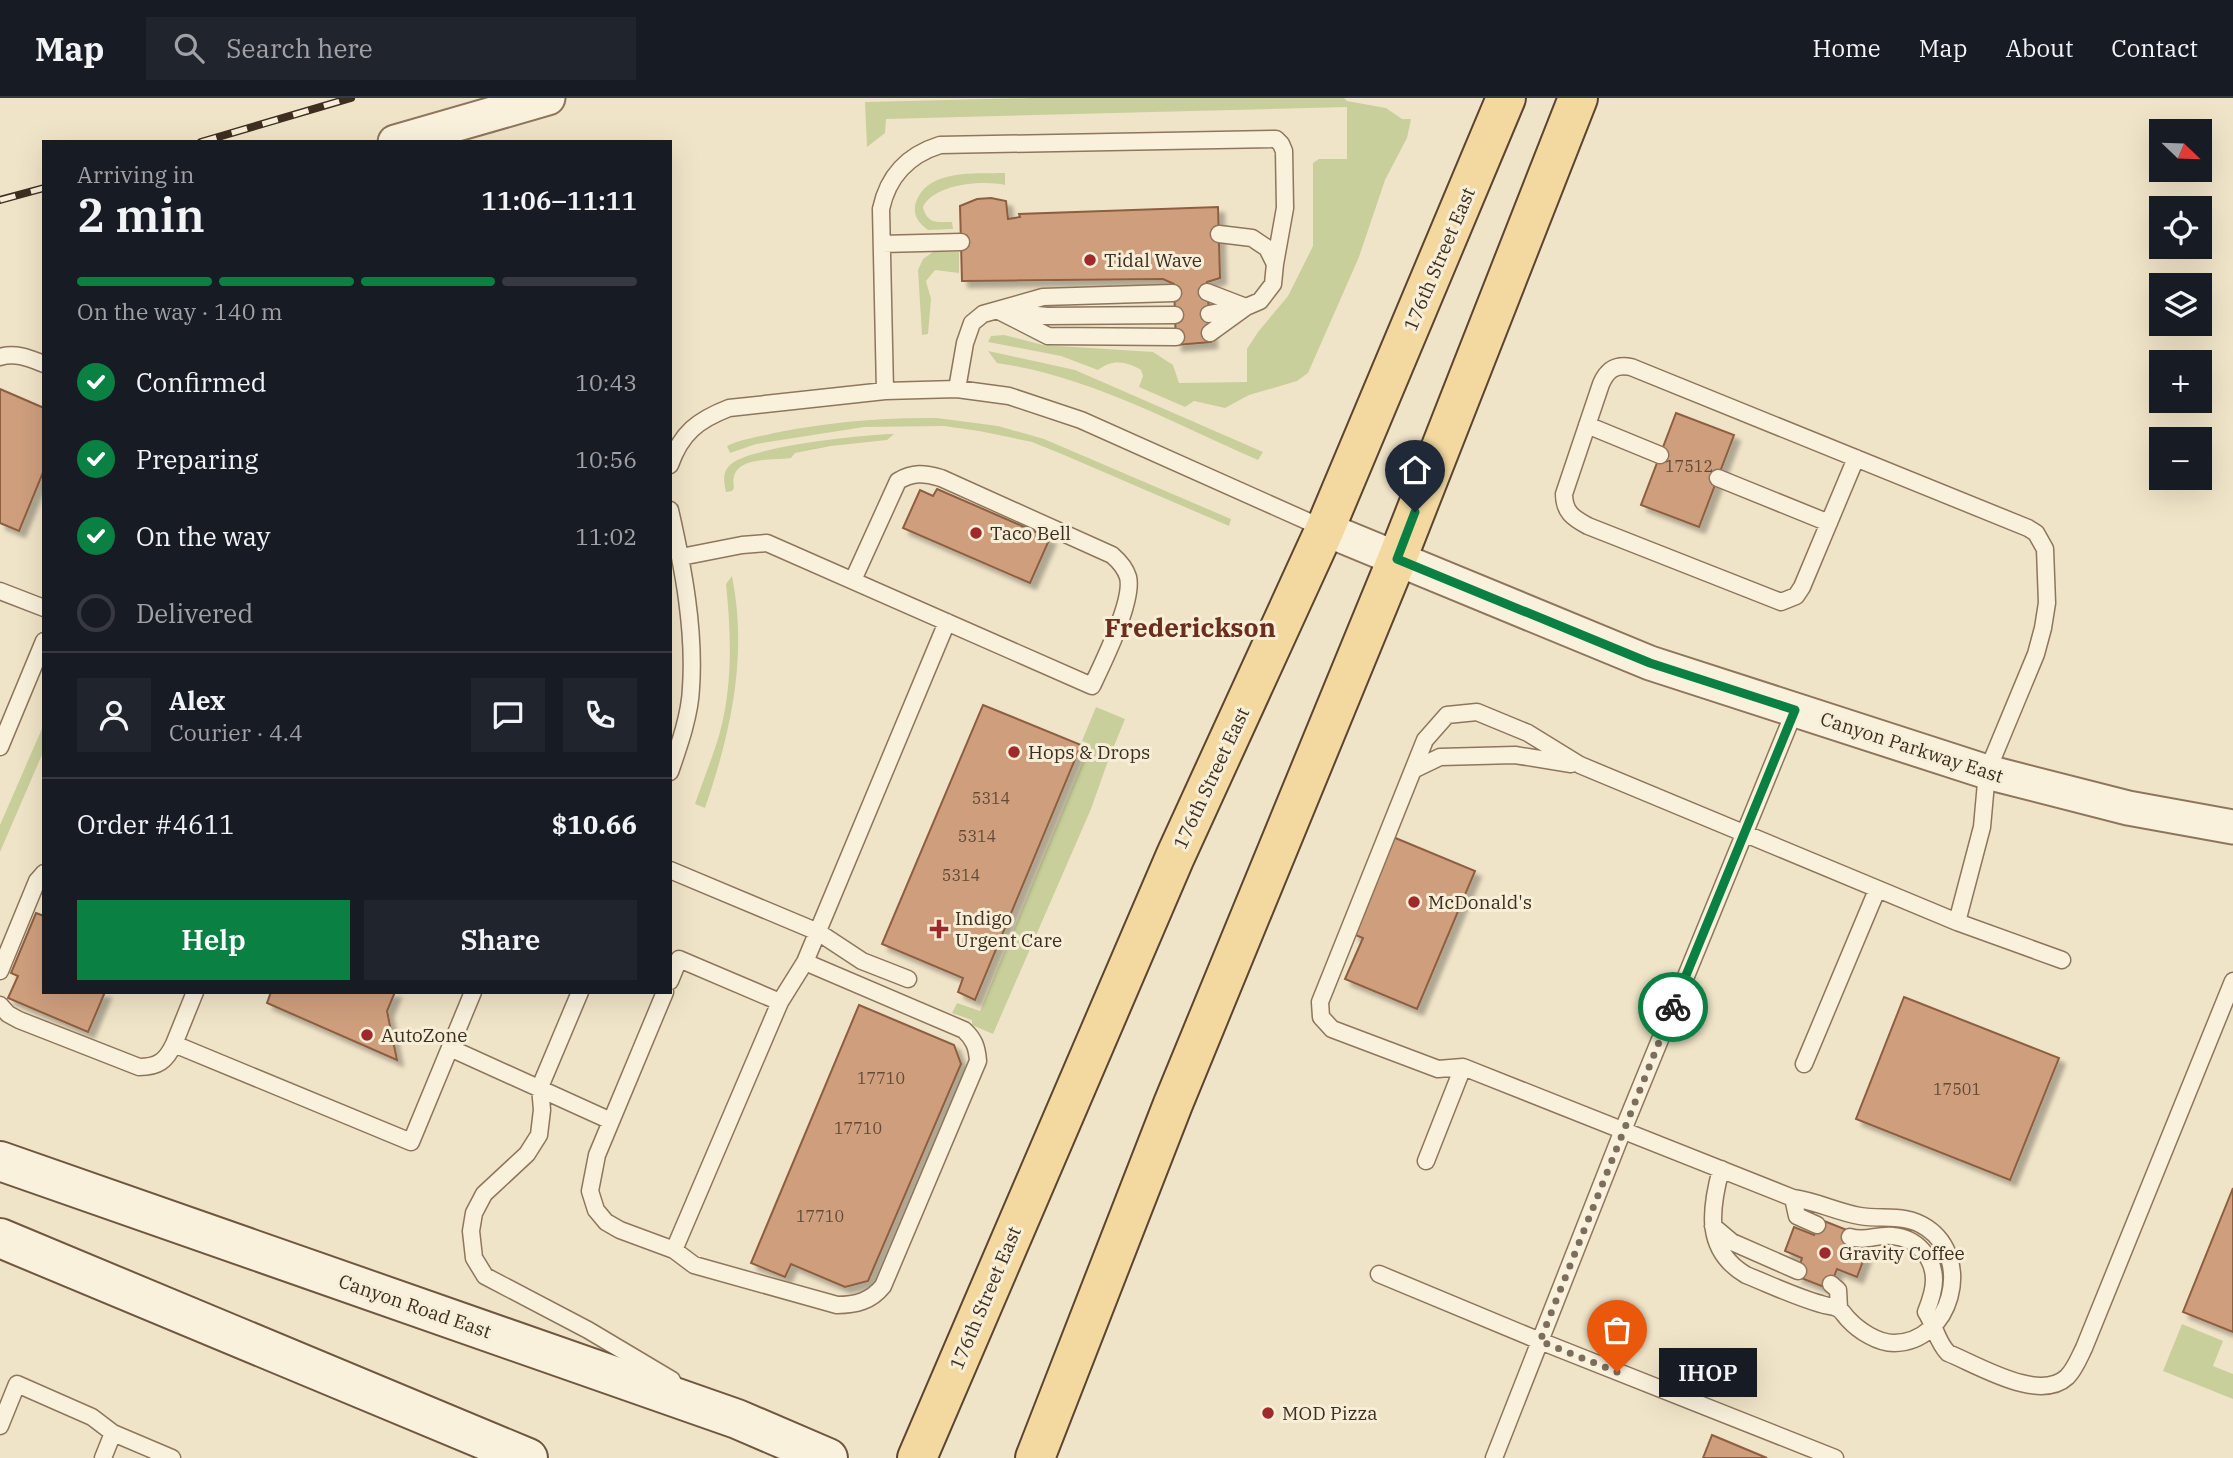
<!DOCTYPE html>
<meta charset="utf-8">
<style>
:root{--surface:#171b24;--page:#20242c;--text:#f1f3f6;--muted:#9ea1a6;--line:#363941;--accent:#0b8043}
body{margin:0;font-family:"IBM Plex Serif",serif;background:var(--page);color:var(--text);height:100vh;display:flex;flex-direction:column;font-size:26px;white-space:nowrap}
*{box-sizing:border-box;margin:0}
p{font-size:23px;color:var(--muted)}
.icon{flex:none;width:38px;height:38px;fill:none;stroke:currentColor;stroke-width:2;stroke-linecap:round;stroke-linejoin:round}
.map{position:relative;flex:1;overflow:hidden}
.panel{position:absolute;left:42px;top:42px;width:630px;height:854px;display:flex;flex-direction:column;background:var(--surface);border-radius:0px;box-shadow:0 7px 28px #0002}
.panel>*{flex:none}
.needle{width:46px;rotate:113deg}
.buttons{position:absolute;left:2149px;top:21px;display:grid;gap:14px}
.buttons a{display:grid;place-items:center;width:63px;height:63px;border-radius:0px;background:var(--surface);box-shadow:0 7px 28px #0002;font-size:35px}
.pin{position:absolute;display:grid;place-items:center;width:60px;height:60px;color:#fff;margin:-72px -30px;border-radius:50% 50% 50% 0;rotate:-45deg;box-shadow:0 0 7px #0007}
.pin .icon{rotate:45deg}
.courier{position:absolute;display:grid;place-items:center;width:70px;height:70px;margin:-35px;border:5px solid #0b8043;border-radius:50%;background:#fff;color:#222;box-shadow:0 2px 9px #0007}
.bubble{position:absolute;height:49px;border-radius:0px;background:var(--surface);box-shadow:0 7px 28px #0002;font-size:23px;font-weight:600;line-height:49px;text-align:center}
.summary em{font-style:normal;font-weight:600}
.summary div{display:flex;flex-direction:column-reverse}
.summary{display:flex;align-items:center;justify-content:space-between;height:119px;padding:0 35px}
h1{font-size:46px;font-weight:600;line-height:52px}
.bar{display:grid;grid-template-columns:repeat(4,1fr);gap:10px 7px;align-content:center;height:84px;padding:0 35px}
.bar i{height:9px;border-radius:5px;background:var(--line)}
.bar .current{background:var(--accent)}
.bar p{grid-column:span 4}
.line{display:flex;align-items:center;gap:18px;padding:0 35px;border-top:2px solid var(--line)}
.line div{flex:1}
.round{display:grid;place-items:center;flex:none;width:74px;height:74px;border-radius:0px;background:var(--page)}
ol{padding:0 35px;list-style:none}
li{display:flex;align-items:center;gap:21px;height:77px}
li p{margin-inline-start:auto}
li .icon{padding:7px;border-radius:50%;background:var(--accent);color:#fff;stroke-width:4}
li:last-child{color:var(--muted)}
li i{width:38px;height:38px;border:4px solid var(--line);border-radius:50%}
.action{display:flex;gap:14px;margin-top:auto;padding:14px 35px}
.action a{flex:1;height:80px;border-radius:0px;background:var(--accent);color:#fff;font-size:28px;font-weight:600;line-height:80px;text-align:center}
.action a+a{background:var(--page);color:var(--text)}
header{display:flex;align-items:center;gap:42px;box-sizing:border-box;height:98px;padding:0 35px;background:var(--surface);border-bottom:2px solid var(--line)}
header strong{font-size:33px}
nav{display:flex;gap:38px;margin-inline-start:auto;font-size:24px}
.search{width:490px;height:63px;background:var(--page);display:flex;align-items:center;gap:18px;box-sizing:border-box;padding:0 24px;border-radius:0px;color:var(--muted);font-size:26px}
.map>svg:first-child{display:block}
.green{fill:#c9cf9b}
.building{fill:#cf9f7d;stroke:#8d5f41;stroke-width:2;filter:url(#shadow)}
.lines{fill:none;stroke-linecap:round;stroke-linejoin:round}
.service-casing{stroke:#8d765c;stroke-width:19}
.minor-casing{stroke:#8d765c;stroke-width:37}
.secondary-casing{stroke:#6f573f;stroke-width:42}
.primary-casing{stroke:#5b4430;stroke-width:42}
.service{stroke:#faf1dc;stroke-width:16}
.minor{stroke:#faf1dc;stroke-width:33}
.secondary{stroke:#faf1dc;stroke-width:38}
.primary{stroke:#f3d9a0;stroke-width:38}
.rail-casing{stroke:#3d2e20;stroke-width:8}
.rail{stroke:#f7eed8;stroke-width:5;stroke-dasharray:16;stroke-linecap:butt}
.done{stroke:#7c6e5b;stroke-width:7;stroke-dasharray:0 12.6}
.route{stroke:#0b8043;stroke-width:9}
.poi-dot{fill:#9e2a2b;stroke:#f7eed8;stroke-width:2.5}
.labels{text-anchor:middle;stroke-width:6;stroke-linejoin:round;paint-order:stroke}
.number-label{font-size:16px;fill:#624a37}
.street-label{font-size:19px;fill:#3d2e20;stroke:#f7eed8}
.poi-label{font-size:19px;fill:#3d2e20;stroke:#f7eed8;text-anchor:start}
.district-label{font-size:26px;font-weight:bold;fill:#6b2e1e;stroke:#f7eed8}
</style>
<header>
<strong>Map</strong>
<div class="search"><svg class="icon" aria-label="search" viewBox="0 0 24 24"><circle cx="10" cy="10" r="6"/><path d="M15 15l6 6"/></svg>Search here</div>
<nav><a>Home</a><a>Map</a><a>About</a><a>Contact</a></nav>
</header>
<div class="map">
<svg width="2233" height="1360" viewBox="0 0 2233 1360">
<defs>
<filter id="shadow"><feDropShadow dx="6" dy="6" stdDeviation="2" flood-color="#0004"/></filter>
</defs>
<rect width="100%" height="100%" fill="#f0e4c8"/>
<!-- green -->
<path class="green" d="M1032,0H1344L1347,3L1386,10L1402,21H1411L1407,40L1385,82L1359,159L1308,275L1297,283L1249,297L1225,310L1194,303L1185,309L1139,289L1143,278L1141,272C1126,263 1112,261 1098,272L1061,258L988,244L991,238L1004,237L1043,247L1153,254L1173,267L1179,285L1247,284V251L1258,234L1288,198L1313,148V65L1319,61H1347V9L886,21L885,35L867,49L865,4Z
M1005,75V87C982,82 934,86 923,109C927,126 937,124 952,124L953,131L928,132C918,125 912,116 916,104C928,70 977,76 1005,75Z
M933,154H959V175L935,172L926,183L931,201L928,236L922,237L918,172L923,161Z
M988,253L1075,272L1263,354L1258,362C1173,325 1089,278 997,265Z
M937,320L998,328L1044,341L1231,421L1229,428L1064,357L1032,344L979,333L944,328L864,329L756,346L730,355L727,348C742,341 758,339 774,335C828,324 883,319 937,320Z
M894,336L887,342L831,348L795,355L791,360C769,363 728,357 734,390L732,393L726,394C724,385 722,375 729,368C744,349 867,336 894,336Z
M732,478C748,558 731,634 705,710L695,706C703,682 713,659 720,634C733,585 731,536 726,486Z
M1096,609L1125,621L1108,663L1091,711L993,936L972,927V922L952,915L957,905L980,913L1090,646L1082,643Z
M44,626V652L0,754V727Z
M2182,1226L2223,1243L2213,1268L2233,1276V1301L2163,1273Z"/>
<!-- building -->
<path class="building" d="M991,100L1006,103L1008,121L1020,119L1019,116L1218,109L1220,180L1207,184L1211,244L1176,247L1174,186L1163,181L962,183L960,108L977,101Z
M0,291L44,310V372L19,433L0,425Z
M1676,315L1734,337L1699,429L1641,407Z
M937,391L1050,440L1030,485L903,430L920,392L933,398Z
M983,607L1081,647L975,902L958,894L963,880L882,846Z
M1393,739L1475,773L1417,911L1345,881L1363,840L1353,836Z
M36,815L44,818V894H105L88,934L8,900L18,878L11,875Z
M271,894H395L387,913L397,962L267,905Z
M1904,899L2059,960L2010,1082L1856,1021Z
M859,907L954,947L961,966L868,1183L845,1189L791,1166L785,1179L751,1165Z
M2233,1090V1234L2183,1214Z
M1819,1121L1852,1134L1846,1150L1865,1158L1857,1179L1837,1171L1829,1191L1796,1178L1802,1160L1785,1153L1794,1129L1814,1137Z
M1712,1337L1767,1360H1703Z"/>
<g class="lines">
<!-- service casing -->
<g class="service-casing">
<path id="service" d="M882,146L961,144
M1207,194L1246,209
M999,213L1048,238L1176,239
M1009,214L1047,218L1175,217
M1209,216L1240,210
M1210,235L1246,209L1260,203L1273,186L1275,166L1267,150L1252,140L1219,136
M0,259C15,254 29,260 44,266
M957,291L965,245L972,225L983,216L1043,199L1173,195
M885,293L881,111C888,78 908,57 940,47L1276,41L1281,46L1284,53L1285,110L1275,166
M1587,327L1660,357
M1856,360L1802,489L1796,498L1781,504L1588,428C1573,420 1564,414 1564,396L1601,286C1607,272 1615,266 1631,269L2028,430L2036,435L2045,451L2047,505L2043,530L2036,556L1987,674L1982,729L1957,824L2062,862
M670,367C681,335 698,322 729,310L885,293L957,291L1009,298L1081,322L1325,431
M1718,380L1829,425
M670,412C683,469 695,531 691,590C690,617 679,648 670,674
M681,459L742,447L767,445L1092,588C1103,565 1134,502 1128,479C1125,469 1119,463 1112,457L941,380C924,375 913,374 898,383L853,482
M0,493L44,510
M0,649L44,543
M1413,672L1440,659L1515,657L1571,666
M670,772L818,834L862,863L908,881
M0,873L37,783L44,775
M670,883L679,861L780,904
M195,894L174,946L411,1044L473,894
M580,894L540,989L542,1012L539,1037L527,1056L484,1096L474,1115L471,1133L474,1160L485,1178L588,1232L672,1282
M665,894L597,1057L590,1093L596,1112L606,1124L620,1132L674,1152L780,904L805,864L947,524
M0,907L8,916L19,922L139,969C158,969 166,963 174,946
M450,950L611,1023
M1804,966L1877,792
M1426,1063L1463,969
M1721,1071C1710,1112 1704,1152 1746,1177C1771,1187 1796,1199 1821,1206C1826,1208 1832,1208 1837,1210C1842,1212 1844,1217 1848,1221C1859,1233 1878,1245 1894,1245C1952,1244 1973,1161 1927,1130C1905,1115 1884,1122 1860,1118C1837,1114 1816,1103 1793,1100L1463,969L1438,971L1332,931L1321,919L1320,904L1425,642L1447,617L1477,614L1528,635L1580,667L1957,824
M1793,1100L1797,1118L1817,1127
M1713,1128L1732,1144L1798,1173
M1850,1139C1865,1144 1878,1136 1893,1138C1916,1140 1934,1159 1934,1182C1934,1193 1930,1204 1926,1214C1935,1228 1937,1244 1948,1255C1978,1267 2039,1305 2067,1279C2075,1271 2079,1260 2084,1250L2233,883
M674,1152L694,1167L837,1207C856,1207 871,1203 883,1188L978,963C977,949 974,941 964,932L805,864
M1379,1176L1540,1243L1835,1360
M1831,1186L1838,1192L1839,1210
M0,1328L17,1286L92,1319L113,1335L172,1360
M103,1360L113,1335
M1494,1360L1623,1032L1795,612"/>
</g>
<!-- minor casing -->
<g class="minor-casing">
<path id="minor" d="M395,44L548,0
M1325,431L1650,565L1987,674L2128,710L2233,729"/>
</g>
<!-- secondary casing -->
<g class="secondary-casing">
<path id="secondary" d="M0,1063L737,1321L828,1360
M0,1140L528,1360"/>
</g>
<!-- primary casing -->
<g class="primary-casing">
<path id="primary" d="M917,1360L1175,759L1325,431L1506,0
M1035,1360L1173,1006L1397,461L1578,0"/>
</g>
<!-- service -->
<use href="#service" class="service"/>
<!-- minor -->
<use href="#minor" class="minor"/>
<!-- secondary -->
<use href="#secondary" class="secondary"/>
<!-- primary -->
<use href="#primary" class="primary"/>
<!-- rail casing -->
<g class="rail-casing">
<path id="rail" d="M201,44L351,0
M0,102L44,90"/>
</g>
<!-- rail -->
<use href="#rail" class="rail"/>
</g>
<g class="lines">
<!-- done -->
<path class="done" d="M1617,1274L1540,1243L1673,909"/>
<!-- route -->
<path class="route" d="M1415,414L1397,461L1650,565L1795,612L1673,909"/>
</g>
<!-- markers -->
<g class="poi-dot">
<circle cx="1090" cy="162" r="7"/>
<circle cx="976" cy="435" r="7"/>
<circle cx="1014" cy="654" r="7"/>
<circle cx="1414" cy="804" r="7"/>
<path d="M935.5 820.5h7v7h7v7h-7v7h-7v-7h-7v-7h7z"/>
<circle cx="367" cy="937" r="7"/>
<circle cx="1825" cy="1155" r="7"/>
<circle cx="1268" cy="1315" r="7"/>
</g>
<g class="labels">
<!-- number labels -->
<g class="number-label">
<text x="1689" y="374">17512</text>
<text x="991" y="706">5314</text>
<text x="977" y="744">5314</text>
<text x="961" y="783">5314</text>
<text x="881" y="986">17710</text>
<text x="1957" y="997">17501</text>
<text x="858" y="1036">17710</text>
<text x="820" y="1124">17710</text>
</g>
<!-- street labels -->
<g class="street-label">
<text transform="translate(1439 161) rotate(-67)" y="7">176th Street East</text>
<text transform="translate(1912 649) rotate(18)" y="7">Canyon Parkway East</text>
<text transform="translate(1211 680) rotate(-65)" y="7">176th Street East</text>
<text transform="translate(985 1200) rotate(-67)" y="7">176th Street East</text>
<text transform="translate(415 1208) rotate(19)" y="7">Canyon Road East</text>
</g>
<!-- poi labels -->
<g class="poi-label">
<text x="1104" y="169">Tidal Wave</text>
<text x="990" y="442">Taco Bell</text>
<text x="1028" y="661">Hops &amp; Drops</text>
<text x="1428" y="811">McDonald's</text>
<text x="955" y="827">Indigo<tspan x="955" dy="22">Urgent Care</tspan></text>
<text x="381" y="944">AutoZone</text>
<text x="1839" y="1162">Gravity Coffee</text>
<text x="1282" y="1322">MOD Pizza</text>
</g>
<!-- district labels -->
<g class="district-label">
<text x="1190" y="539">Frederickson</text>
</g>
</g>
</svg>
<div class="buttons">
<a><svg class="needle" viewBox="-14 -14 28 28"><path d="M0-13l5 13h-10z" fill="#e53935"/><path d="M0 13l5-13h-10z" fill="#9ea1a6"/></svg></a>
<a><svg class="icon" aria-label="locate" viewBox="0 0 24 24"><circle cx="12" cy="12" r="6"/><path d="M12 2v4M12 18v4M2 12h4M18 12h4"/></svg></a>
<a><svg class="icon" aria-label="layers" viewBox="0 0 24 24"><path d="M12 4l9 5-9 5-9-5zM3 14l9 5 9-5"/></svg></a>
<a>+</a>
<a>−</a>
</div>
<div class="pin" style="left:1617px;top:1274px;background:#ea580c"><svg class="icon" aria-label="bag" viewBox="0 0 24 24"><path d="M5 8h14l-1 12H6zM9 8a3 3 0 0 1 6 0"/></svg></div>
<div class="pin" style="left:1415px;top:414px;background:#1f2937"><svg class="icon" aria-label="home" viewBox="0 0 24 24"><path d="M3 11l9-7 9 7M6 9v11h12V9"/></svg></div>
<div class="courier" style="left:1673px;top:909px"><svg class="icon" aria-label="bike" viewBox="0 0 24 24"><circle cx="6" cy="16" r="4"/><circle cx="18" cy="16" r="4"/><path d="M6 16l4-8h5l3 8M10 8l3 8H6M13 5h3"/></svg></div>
<div class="bubble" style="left:1659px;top:1250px;width:98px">IHOP</div>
<section class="panel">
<div class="summary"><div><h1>2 min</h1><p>Arriving in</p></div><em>11:06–11:11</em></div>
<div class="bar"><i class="current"></i><i class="current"></i><i class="current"></i><i></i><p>On the way · 140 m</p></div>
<ol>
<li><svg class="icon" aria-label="check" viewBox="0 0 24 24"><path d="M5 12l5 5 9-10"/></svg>Confirmed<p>10:43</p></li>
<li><svg class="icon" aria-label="check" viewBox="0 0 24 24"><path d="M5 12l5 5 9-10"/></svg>Preparing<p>10:56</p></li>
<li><svg class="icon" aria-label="check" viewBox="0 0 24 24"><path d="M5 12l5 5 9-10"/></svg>On the way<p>11:02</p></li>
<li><i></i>Delivered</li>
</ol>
<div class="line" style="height:126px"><a class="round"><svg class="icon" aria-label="person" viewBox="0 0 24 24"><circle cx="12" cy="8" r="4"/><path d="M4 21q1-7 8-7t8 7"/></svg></a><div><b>Alex</b><p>Courier · 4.4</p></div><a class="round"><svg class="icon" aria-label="chat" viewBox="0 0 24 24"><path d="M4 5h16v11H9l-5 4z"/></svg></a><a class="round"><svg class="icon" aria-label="phone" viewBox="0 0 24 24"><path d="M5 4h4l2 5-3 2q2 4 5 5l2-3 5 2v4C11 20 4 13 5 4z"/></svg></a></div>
<div class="line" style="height:91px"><div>Order #4611</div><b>$10.66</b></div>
<div class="action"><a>Help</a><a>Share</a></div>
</section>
</div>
